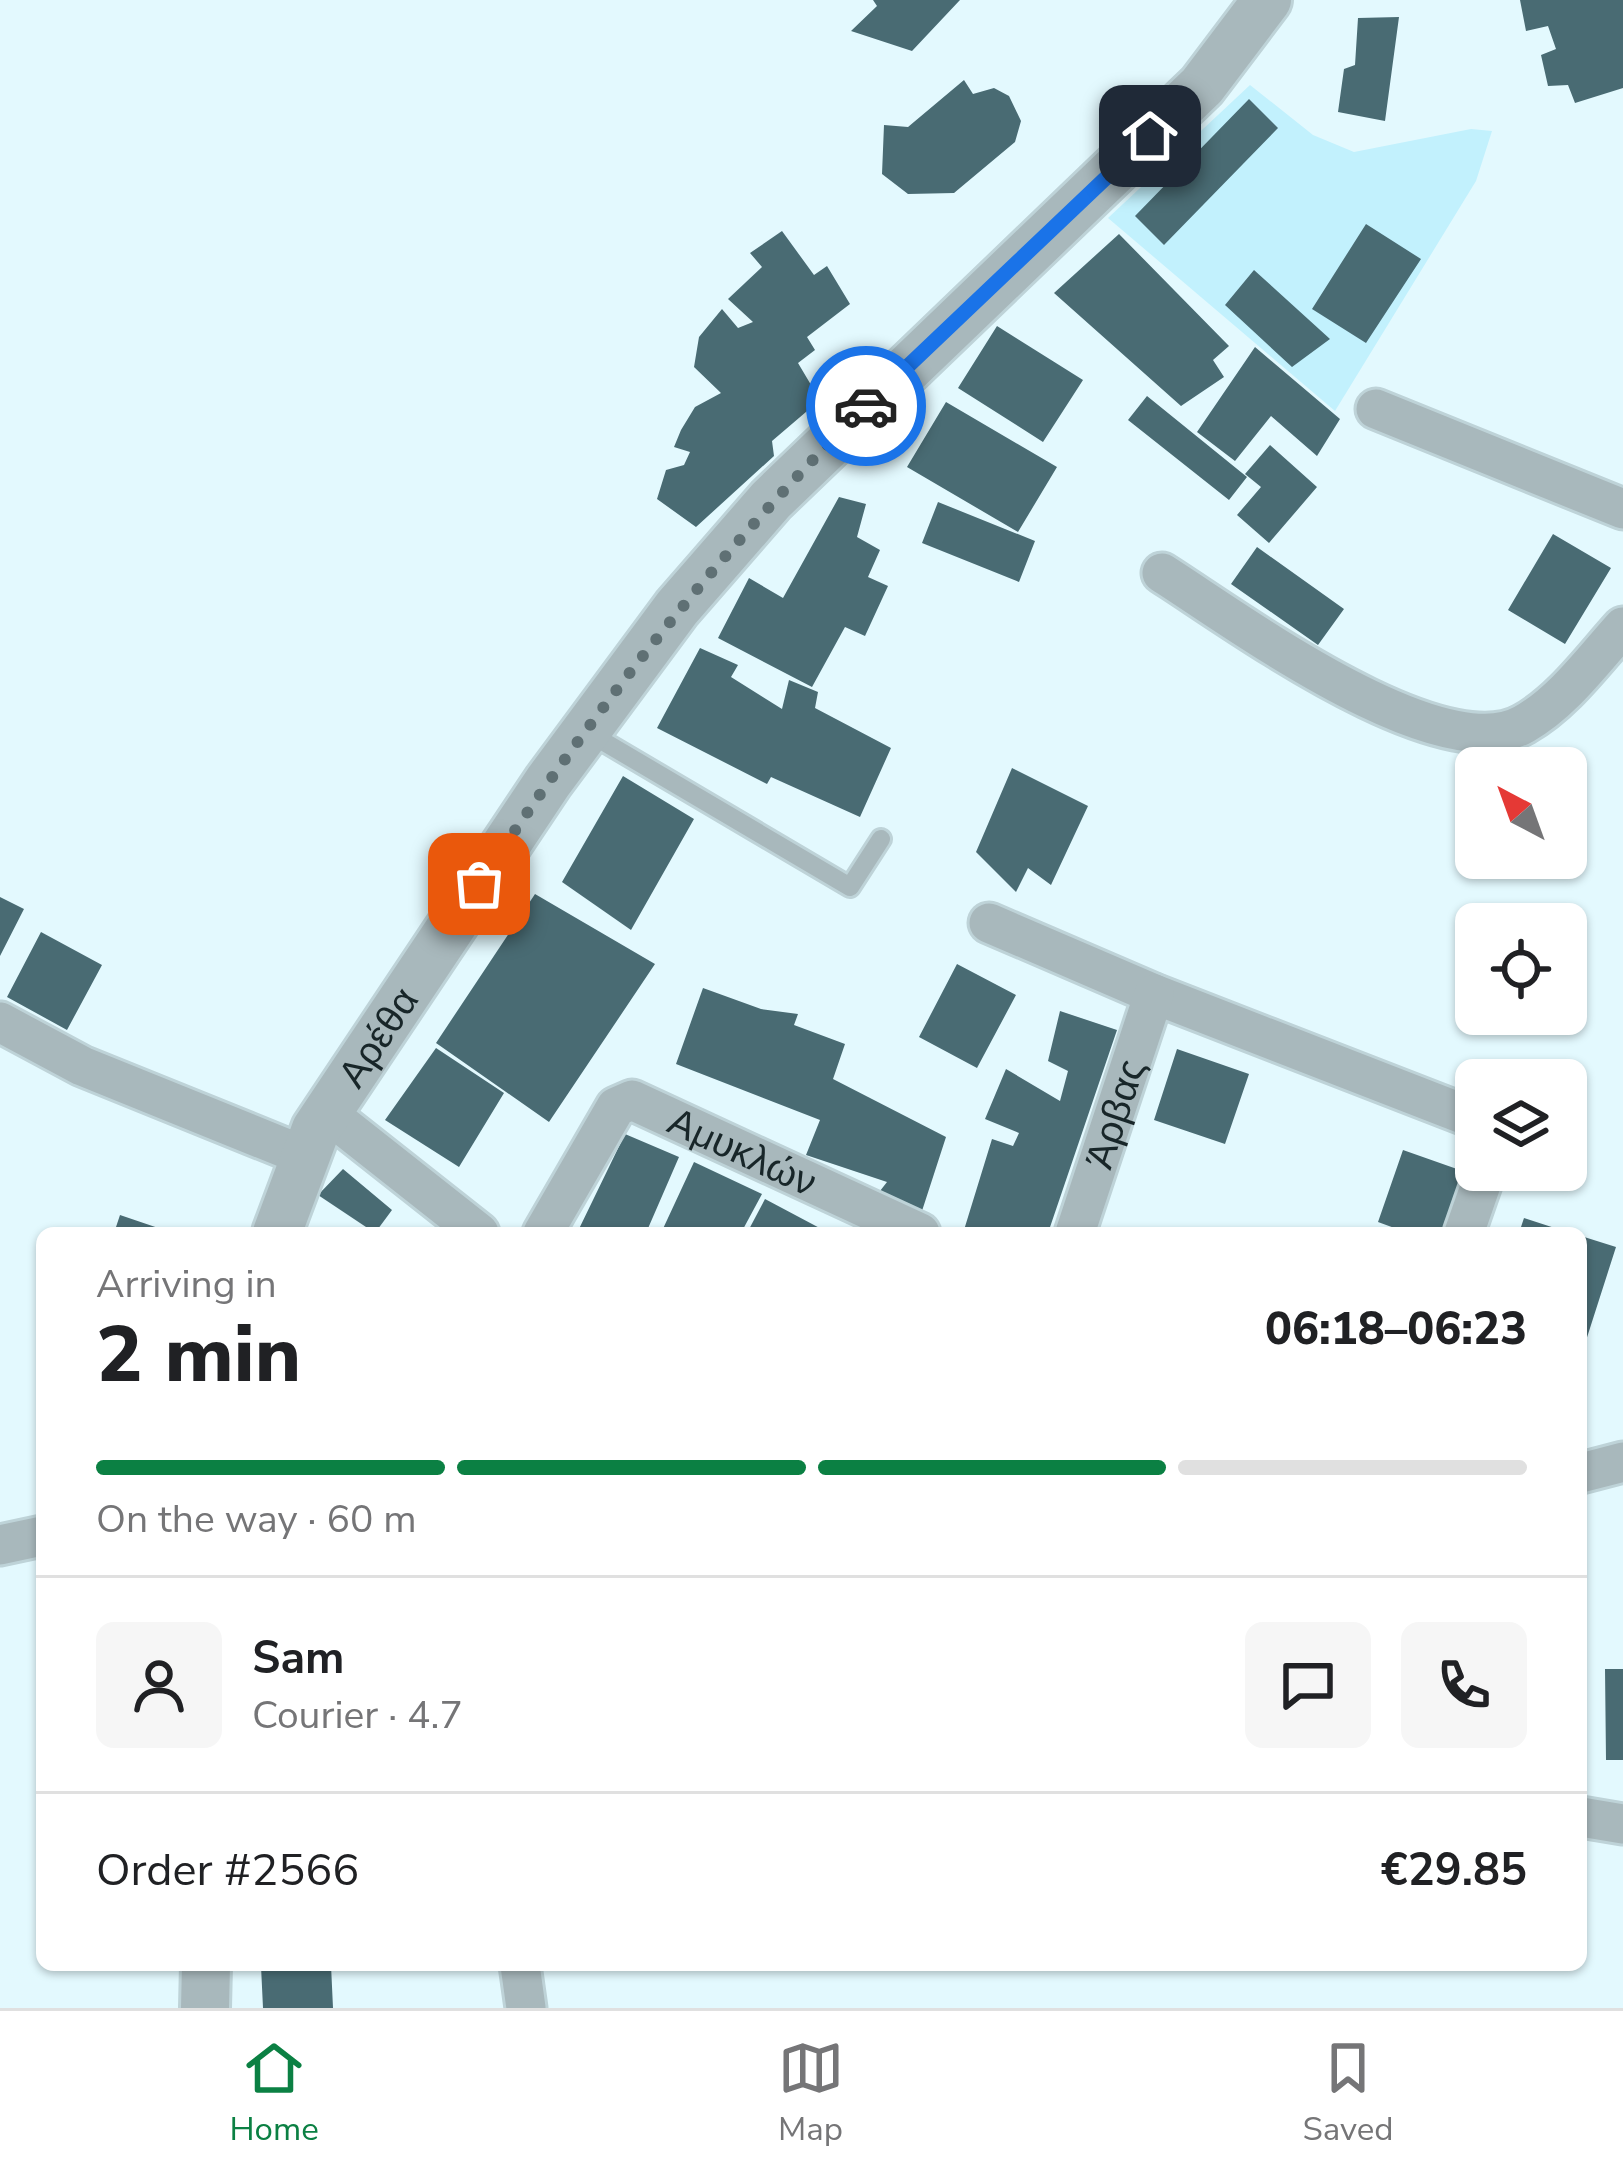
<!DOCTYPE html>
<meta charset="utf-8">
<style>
:root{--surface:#fff;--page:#f6f6f6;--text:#202124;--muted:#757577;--line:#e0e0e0;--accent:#0b8043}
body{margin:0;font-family:"Nunito Sans",sans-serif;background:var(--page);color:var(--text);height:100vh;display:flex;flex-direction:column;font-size:45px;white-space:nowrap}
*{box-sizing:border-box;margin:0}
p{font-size:39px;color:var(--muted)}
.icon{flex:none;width:66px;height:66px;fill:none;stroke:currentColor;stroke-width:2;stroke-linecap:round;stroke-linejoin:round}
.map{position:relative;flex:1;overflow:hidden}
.sheet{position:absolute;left:36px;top:1227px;width:1551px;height:744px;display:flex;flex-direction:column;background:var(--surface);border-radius:18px;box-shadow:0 3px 9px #0004}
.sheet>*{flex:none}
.needle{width:78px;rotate:319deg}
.buttons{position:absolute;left:1455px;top:747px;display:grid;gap:24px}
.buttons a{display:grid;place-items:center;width:132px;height:132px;border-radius:18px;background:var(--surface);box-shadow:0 3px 9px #0004;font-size:60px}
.pin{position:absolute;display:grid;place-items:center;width:102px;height:102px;color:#fff;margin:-51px;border-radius:24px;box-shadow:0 6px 18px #0006}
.courier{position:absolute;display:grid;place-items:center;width:120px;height:120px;margin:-60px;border:9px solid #1a73e8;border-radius:50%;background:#fff;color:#222;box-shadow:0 3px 15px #0007}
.overview em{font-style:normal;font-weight:800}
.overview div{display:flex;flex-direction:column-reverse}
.overview{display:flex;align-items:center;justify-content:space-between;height:204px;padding:0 60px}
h1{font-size:78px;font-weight:800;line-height:90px}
.bar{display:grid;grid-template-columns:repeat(4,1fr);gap:18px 12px;align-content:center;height:144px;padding:0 60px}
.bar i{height:15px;border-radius:9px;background:var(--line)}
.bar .on{background:var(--accent)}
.bar p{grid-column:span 4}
.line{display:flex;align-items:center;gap:30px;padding:0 60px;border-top:3px solid var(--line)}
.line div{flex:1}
.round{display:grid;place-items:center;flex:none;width:126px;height:126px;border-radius:18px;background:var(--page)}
.tabs{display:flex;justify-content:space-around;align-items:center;height:168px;border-top:3px solid var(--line);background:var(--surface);font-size:33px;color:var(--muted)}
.tabs a{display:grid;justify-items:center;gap:6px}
.tabs .on{color:var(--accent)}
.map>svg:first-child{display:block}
.built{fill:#c2f1fd}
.building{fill:#496b73}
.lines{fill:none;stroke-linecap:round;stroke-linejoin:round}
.service-casing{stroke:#bed3d8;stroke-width:24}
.minor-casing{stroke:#bed3d8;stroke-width:45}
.tertiary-casing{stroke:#bed3d8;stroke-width:54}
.service{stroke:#a8b8bc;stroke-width:18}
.minor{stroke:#a8b8bc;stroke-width:39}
.tertiary{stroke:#a8b8bc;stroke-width:48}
.done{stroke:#5f7074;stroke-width:12;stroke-dasharray:0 21.6}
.route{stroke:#1a73e8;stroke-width:15}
.labels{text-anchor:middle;stroke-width:12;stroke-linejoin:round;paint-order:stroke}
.street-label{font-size:39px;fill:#182629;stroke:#fff}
</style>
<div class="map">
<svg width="1623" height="2008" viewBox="0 0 1623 2008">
<rect width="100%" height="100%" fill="#e3f9fe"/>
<!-- built -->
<path class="built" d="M1250,85L1313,135L1354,152L1471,129L1492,131L1476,181L1335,411L1108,218Z"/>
<!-- building -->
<path class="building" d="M873,0H960L912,51L851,31L877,6Z
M1520,0H1623V88L1575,103L1568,85L1548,86L1541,55L1556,49L1548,26L1526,31Z
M1399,17L1385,121L1338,112L1344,69L1355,65L1358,18Z
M964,80L973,94L994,88L1009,96L1021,121L1015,142L954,193L908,194L882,174L884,125L908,127Z
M1249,99L1278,128L1164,245L1135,216Z
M1366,224L1421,259L1366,343L1312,309Z
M782,231L814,275L827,266L850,304L807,337L815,350L798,363L820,400L772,441L774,456L696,527L657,499L666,470L684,465L690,452L674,447L681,430L695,407L721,393L694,367L699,337L722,309L738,328L753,322L728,299L762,267L750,253Z
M1119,234L1229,346L1213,360L1224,377L1181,406L1054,293Z
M1254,270L1330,339L1292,367L1225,305Z
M997,326L1083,380L1043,442L958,388Z
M1255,347L1340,419L1317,456L1271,416L1235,461L1197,432Z
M1147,396L1247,477L1229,500L1128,420Z
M946,402L1057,467L1018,532L907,467Z
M1270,445L1317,487L1269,543L1237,515L1261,487L1245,474Z
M839,497L866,504L857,537L880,550L868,577L888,586L865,636L845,627L812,687L718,638L749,578L783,598Z
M938,502L1035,541L1019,582L922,543Z
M1553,534L1611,568L1565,644L1508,610Z
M1257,547L1344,609L1318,645L1231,584Z
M700,648L738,665L731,677L782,709L789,680L818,692L815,708L891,748L860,817L771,777L767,784L657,728Z
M1012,768L1088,806L1051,885L1028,868L1016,892L976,852Z
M623,776L694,819L631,930L562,882Z
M535,894L655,964L549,1122L436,1043Z
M0,897L24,909L0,956Z
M41,932L102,965L67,1030L7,997Z
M957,964L1016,995L977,1068L919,1037Z
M703,988L761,1009L798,1014L794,1025L845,1044L833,1079L946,1137L921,1214L880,1191L887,1182L806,1155L820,1120L676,1064Z
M1060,1011L1117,1030L1048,1233L964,1230L992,1139L1013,1146L1019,1133L985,1119L1006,1069L1060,1101L1068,1071L1048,1061Z
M436,1048L504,1093L459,1167L385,1120Z
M1177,1049L1249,1074L1225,1144L1154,1120Z
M625,1134L679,1157L646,1233H577Z
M1403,1150L1474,1175L1454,1233H1408L1378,1222Z
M694,1162L762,1194L741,1233H661Z
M343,1169L392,1210L375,1233L318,1195Z
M765,1199L829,1233H747Z
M120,1215L170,1232V1233H114Z
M1524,1218L1567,1232V1233H1519Z
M1581,1236L1616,1247L1582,1353H1581Z
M1605,1669H1623V1760H1606Z
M331,1965L333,2008H263L261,1966Z"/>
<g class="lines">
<!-- service casing -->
<g class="service-casing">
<path id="service" d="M589,733L850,887L881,839"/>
</g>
<!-- minor casing -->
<g class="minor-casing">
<g id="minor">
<path d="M1376,409L1623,509"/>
<path d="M1162,573C1236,620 1441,772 1524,724C1563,702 1593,660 1623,627"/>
<path d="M989,923L1154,994L1476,1119"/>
<path d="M0,1022L82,1066L302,1155"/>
<path d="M327,1113L479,1233"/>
<path id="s1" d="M543,1233L616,1107L632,1100L920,1233"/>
<path id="s2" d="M1075,1233L1154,994"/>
<path d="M1464,1233L1486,1170"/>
<path d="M1581,1473L1623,1462"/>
<path d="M0,1545L42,1536"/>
<path d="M1581,1817L1623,1824"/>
<path d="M520,1965L526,2008"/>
</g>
</g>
<!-- tertiary casing -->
<g class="tertiary-casing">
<g id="tertiary">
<path id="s3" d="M277,1233L316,1129L548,782L677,608L771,500L1202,86L1267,0"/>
<path d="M205,2008L206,1965"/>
</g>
</g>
<!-- service -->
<use href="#service" class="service"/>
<!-- minor -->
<use href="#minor" class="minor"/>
<!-- tertiary -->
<use href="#tertiary" class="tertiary"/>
</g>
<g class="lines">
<!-- done -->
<path class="done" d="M479,884C593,711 718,552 866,406"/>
<!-- route -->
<path class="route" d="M866,406L1150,136"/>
</g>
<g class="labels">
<!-- street labels -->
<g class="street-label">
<text dy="14" stroke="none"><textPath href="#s3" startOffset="222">Αρέθα</textPath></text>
<text dy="14" stroke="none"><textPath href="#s2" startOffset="126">Άρβας</textPath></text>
<text dy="14" stroke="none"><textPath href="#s1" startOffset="285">Αμυκλών</textPath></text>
</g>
</g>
</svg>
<div class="buttons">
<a><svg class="needle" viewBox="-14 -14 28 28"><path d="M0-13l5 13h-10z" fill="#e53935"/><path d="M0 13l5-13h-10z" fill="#757577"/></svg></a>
<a><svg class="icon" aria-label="locate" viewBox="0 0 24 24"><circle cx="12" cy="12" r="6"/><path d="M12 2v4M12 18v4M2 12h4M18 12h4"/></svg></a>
<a><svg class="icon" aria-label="layers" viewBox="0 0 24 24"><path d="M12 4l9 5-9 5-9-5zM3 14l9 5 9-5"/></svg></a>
</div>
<div class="pin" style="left:479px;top:884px;background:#ea580c"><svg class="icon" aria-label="bag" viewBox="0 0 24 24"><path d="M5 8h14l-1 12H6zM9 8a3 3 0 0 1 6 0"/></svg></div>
<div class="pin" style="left:1150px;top:136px;background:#1f2937"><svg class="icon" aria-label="home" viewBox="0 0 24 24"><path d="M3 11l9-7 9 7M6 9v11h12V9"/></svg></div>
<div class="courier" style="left:866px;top:406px"><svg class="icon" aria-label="car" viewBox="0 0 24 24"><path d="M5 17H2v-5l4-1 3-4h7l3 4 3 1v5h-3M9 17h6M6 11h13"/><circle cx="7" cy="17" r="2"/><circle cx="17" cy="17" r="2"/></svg></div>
<section class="sheet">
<div class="overview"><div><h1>2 min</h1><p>Arriving in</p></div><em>06:18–06:23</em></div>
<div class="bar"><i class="on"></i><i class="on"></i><i class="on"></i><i></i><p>On the way · 60 m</p></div>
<div class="line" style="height:216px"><a class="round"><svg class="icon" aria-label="person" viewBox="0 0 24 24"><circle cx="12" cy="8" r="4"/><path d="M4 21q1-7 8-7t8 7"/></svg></a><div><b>Sam</b><p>Courier · 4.7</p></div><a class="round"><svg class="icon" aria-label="chat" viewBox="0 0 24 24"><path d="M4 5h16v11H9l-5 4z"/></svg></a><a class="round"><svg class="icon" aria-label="phone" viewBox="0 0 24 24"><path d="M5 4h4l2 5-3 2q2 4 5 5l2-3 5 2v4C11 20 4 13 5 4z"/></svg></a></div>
<div class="line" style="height:156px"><div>Order #2566</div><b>€29.85</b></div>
</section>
</div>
<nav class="tabs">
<a class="on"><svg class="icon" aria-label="home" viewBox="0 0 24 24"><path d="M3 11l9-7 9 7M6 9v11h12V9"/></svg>Home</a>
<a><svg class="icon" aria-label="map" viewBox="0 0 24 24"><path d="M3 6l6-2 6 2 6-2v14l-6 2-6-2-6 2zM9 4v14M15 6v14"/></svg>Map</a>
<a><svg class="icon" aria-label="saved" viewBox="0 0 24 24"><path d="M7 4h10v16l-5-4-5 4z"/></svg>Saved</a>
</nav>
